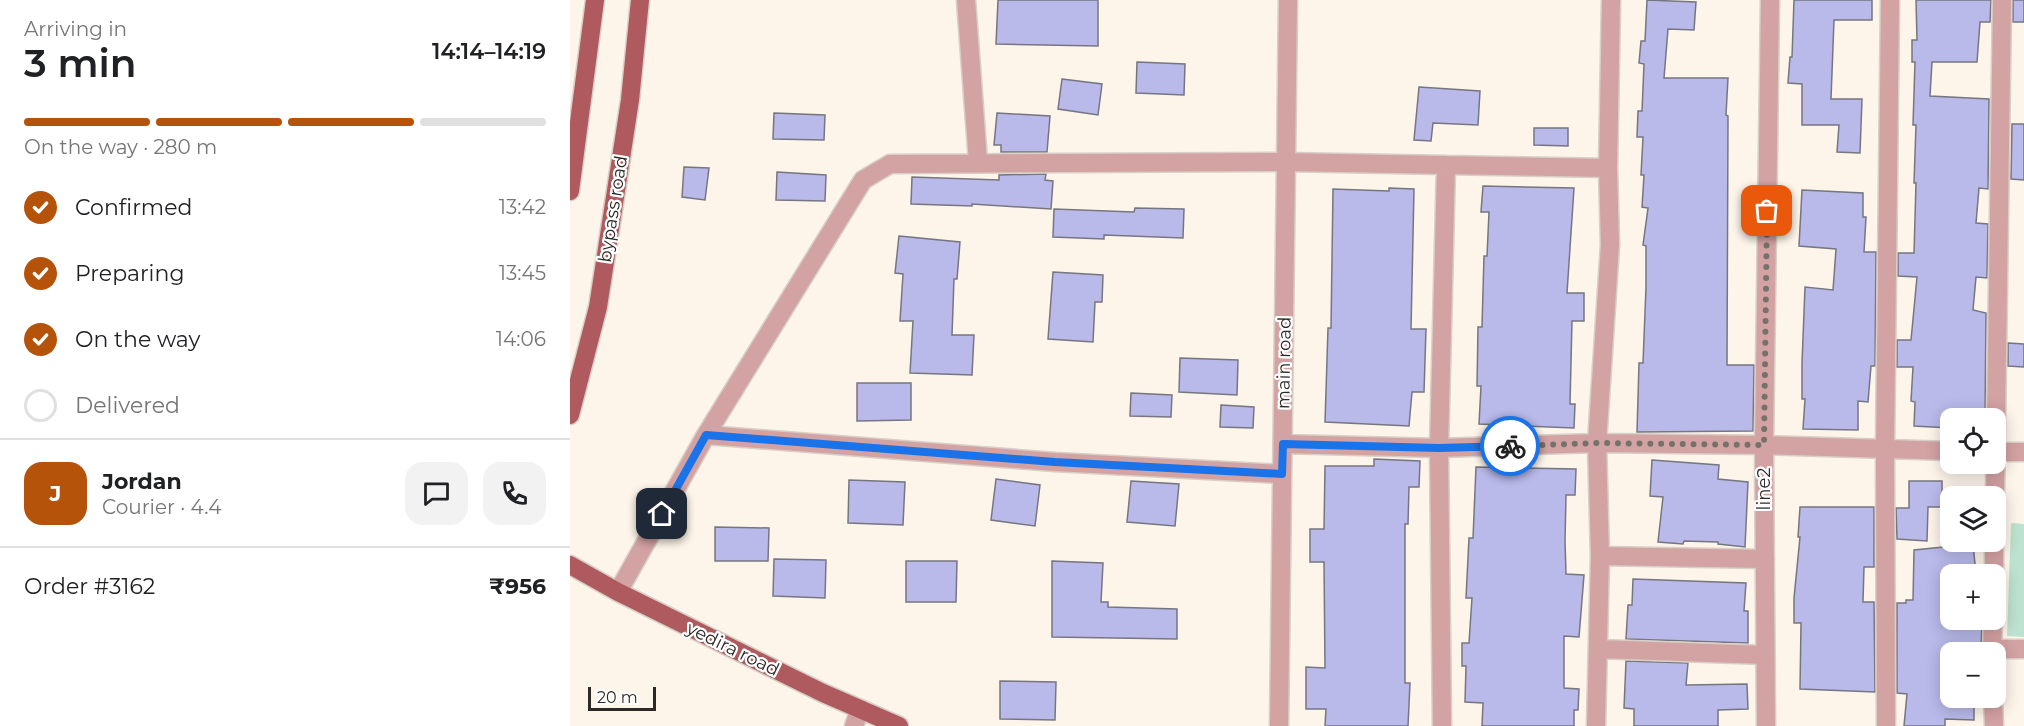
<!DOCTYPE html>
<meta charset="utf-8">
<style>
:root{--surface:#fff;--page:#f2f2f2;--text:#202124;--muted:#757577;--line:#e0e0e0;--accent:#b45309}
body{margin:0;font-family:Montserrat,sans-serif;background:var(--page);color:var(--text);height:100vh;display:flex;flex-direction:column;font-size:22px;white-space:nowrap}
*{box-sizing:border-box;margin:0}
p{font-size:20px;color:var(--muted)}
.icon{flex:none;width:33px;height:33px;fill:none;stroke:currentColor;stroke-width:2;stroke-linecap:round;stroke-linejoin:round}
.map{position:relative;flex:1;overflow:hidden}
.side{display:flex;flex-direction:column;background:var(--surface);width:570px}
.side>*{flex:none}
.tools{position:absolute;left:1370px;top:408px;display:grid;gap:12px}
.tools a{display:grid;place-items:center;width:66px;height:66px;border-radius:12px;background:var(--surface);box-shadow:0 3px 15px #0003;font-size:30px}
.scale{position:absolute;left:18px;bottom:15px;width:68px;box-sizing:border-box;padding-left:6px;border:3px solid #2d2a26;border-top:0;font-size:16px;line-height:21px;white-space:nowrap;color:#2d2a26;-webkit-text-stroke:4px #fff;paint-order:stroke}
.pin{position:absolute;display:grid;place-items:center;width:51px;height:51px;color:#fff;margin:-26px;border-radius:12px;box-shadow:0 3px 9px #0006}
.courier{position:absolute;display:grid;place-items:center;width:60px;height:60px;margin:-30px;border:4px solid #1a73e8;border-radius:50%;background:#fff;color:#222;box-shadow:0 2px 8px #0007}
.overview em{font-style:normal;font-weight:600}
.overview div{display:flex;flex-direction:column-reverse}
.overview{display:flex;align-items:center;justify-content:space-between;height:102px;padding:0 24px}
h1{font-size:39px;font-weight:600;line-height:45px}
.bar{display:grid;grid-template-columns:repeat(4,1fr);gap:9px 6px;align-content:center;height:72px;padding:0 24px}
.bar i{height:8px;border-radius:4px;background:var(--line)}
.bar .active{background:var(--accent)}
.bar p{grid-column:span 4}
.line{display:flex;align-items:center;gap:15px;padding:0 24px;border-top:2px solid var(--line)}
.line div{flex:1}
.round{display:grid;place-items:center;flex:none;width:63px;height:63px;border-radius:18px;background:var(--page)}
ol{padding:0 24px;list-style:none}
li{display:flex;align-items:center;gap:18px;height:66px}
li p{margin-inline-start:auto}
li .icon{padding:6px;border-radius:50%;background:var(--accent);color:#fff;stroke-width:4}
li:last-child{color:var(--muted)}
li i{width:33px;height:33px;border:3px solid var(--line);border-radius:50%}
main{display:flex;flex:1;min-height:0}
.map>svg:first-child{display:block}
.green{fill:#bde2cf}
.building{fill:#b9b9ea;stroke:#767681;stroke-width:1.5}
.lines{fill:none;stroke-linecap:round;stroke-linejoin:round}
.minor-casing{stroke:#d8d0c7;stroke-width:21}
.major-casing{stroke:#d8d0c7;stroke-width:21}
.minor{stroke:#d3a2a3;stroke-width:18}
.major{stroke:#af5a5f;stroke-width:18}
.done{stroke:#76716b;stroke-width:6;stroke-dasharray:0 10.8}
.route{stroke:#1a73e8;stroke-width:8}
.labels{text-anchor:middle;stroke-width:4.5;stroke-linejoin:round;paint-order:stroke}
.street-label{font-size:18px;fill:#2d2a26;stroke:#fff}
</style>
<main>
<section class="side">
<div class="overview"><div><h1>3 min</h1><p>Arriving in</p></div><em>14:14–14:19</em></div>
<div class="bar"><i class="active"></i><i class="active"></i><i class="active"></i><i></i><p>On the way · 280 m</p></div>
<ol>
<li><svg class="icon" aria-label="check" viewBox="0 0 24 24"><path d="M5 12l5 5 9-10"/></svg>Confirmed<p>13:42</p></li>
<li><svg class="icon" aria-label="check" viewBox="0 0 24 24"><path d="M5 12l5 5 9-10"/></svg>Preparing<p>13:45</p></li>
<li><svg class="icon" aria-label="check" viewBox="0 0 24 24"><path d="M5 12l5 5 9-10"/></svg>On the way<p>14:06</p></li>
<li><i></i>Delivered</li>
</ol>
<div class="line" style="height:108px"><b class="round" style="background:var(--accent);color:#fff">J</b><div><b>Jordan</b><p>Courier · 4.4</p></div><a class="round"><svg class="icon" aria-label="chat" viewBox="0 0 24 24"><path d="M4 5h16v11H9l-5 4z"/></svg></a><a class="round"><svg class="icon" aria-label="phone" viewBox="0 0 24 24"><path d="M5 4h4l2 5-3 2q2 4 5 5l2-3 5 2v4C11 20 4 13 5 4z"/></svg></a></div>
<div class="line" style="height:78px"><div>Order #3162</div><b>₹956</b></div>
</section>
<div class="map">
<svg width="1454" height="726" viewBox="0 0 1454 726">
<rect width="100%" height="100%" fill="#fdf5ea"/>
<!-- green -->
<path class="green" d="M1441,523L1454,524V637L1437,636Z"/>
<!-- building -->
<path class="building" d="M428,0H528V46L426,44Z
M1077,0L1126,2L1124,30L1098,29L1094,78H1158L1156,115L1158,116L1157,365H1184L1183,431L1067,432L1069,363H1073L1076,287V246L1073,245L1078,208L1072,207L1074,175H1071L1073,137H1067L1068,111H1072L1074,64L1069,63L1071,41H1075Z
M1224,0H1302V20H1264L1261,99H1292L1290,153L1267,152L1269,125H1232V84L1218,83L1220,57H1222Z
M1346,0H1421L1420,22H1410L1407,62H1362L1360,96L1419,99L1418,189L1409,188L1406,223L1418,224L1417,278L1406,277L1403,310L1416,313L1415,418H1380V428L1344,426L1345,402L1341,401L1343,367H1327V340H1341L1347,277L1328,276V253H1344L1346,183H1344L1346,125H1343L1345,62H1342V40H1347Z
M1443,0H1454V22H1443Z
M567,62L615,64L614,95L566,93Z
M492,79L532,84L528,115L488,109Z
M849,87L910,91L908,125L863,123L861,141L844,140Z
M204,113L255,115L254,140L203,139Z
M427,113L480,116L477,152H431V145H424Z
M1442,124H1454V180L1441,179Z
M964,128H998V146L964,145Z
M114,167L139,168L135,200L112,197Z
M207,172L256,175L255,201L206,200Z
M476,174L475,180L483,181L481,209L402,204V206L341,204L342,177L429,180V175Z
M913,186L1004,188L997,293H1014V321H1002L1000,404H1005L1004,428L909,424L911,386H907L908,327H912L914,256H917L919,212H911Z
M819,188L844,189L841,329H856L854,392H842L839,426L755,422L758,328H761L763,189L819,191Z
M1232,190L1293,193V217H1296L1294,252H1306L1305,366H1301L1298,402L1288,401V430L1233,429L1235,399H1232V363L1235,287L1263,290L1266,249L1229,246Z
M565,208L614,209L613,238L534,235V239L483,237L484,209L564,212Z
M329,236L390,242L387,279H384L382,335H404L402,375L340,373L343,321H330L333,274L325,273Z
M483,272L533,275L532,302H525L523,342L478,339Z
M1438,343L1454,344V367L1438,366Z
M610,358L668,360L667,395L609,392Z
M287,383H341V420L287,421Z
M561,393L602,395L601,417L560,416Z
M651,405L684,407L683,428L650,427Z
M804,459L850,461L849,487H839L838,524H835V683H840L838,726H755L756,709H736V667L755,668L754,562H740V529H754L755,466H804Z
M1082,460L1149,465L1148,479L1178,482L1175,547L1148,544V542L1114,541L1113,544L1088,542L1093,497L1080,496Z
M906,467L1006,469L1005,495H996L995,541L996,574L1014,575L1009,637L994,636V688L1009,689L1008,710H1004V726H912L913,703L895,702L896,666H892V643H899L902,598H896L899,538H903Z
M426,479L470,485L465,526L421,520Z
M279,480L335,482L333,525L278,523Z
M561,481L609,484L605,526L557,522Z
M1339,481H1372V507H1358L1357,541L1327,539L1326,508H1339Z
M1230,507H1304V567H1294L1293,602H1304L1305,692L1230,689L1231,623H1224V598L1230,537H1228Z
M145,527L199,528L198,561H145Z
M1403,544L1406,574H1380V620H1412L1411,652H1380V698H1404V720L1375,719V726H1334L1337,694L1327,693V603H1336V600H1343L1344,550Z
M204,559L256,560L255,598L203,596Z
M336,561H387L386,602H336Z
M482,561L533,563L531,602H538V607L607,609V639L482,637Z
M1063,579L1176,583L1174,611H1178V643L1056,639L1058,605H1062Z
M1056,661L1118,663L1116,685L1177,684L1178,709L1148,710V726H1064V709L1054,708Z
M430,681L486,682L485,720L430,719Z"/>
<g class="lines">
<!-- minor casing -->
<g class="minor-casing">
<path id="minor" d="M396,0L408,162
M136,435L485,462L712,474
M713,444L869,448L1027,443L1194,445L1380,451
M1425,452H1454
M1425,496L1432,0
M1030,556L1195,559
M1424,574V542
M48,592L136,435L293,180L320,164L716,162L1038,168
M1029,649L1195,655
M1422,649H1454
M1422,652L1423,620
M1423,698L1424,726
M284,726L290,709
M709,726L718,0
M872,726L869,448L876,165
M1026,726L1030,556L1027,443L1040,245L1038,168L1041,0
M1196,726L1194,445L1200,0
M1316,726L1315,450L1320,0"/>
</g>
<!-- major casing -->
<g class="major-casing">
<path id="major" d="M0,191L25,0
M0,415L28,307L60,100L70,0
M0,565L48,592L253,693L329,726"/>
</g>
<!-- minor -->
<use href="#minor" class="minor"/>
<!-- major -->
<use href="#major" class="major"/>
</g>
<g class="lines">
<!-- done -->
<path class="done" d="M940,446L1027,443L1194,445L1197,211"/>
<!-- route -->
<path class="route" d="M92,514L136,435L485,462L712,474L713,444L869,448L940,446"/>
</g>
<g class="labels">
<!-- street labels -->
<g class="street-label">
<text transform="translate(43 209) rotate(-81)" y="6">bypass road</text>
<text transform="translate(714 363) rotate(-89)" y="6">main road</text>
<text transform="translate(1194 489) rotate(-90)" y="6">line2</text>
<text transform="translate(163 649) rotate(26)" y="6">yedira road</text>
</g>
</g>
</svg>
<div class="tools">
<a><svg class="icon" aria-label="locate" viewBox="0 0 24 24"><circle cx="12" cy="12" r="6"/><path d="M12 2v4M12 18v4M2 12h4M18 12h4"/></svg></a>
<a><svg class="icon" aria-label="layers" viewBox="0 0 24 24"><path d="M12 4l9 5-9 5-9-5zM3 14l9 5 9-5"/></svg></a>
<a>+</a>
<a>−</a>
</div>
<div class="scale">20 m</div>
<div class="pin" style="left:1197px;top:211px;background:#ea580c"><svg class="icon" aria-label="bag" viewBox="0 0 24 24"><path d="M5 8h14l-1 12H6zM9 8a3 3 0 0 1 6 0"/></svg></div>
<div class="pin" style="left:92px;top:514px;background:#1f2937"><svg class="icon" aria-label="home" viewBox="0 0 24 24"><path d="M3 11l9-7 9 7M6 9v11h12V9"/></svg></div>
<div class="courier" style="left:940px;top:446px"><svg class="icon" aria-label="bike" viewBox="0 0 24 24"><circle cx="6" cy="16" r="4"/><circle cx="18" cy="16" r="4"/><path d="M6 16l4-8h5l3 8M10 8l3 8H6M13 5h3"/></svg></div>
</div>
</main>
